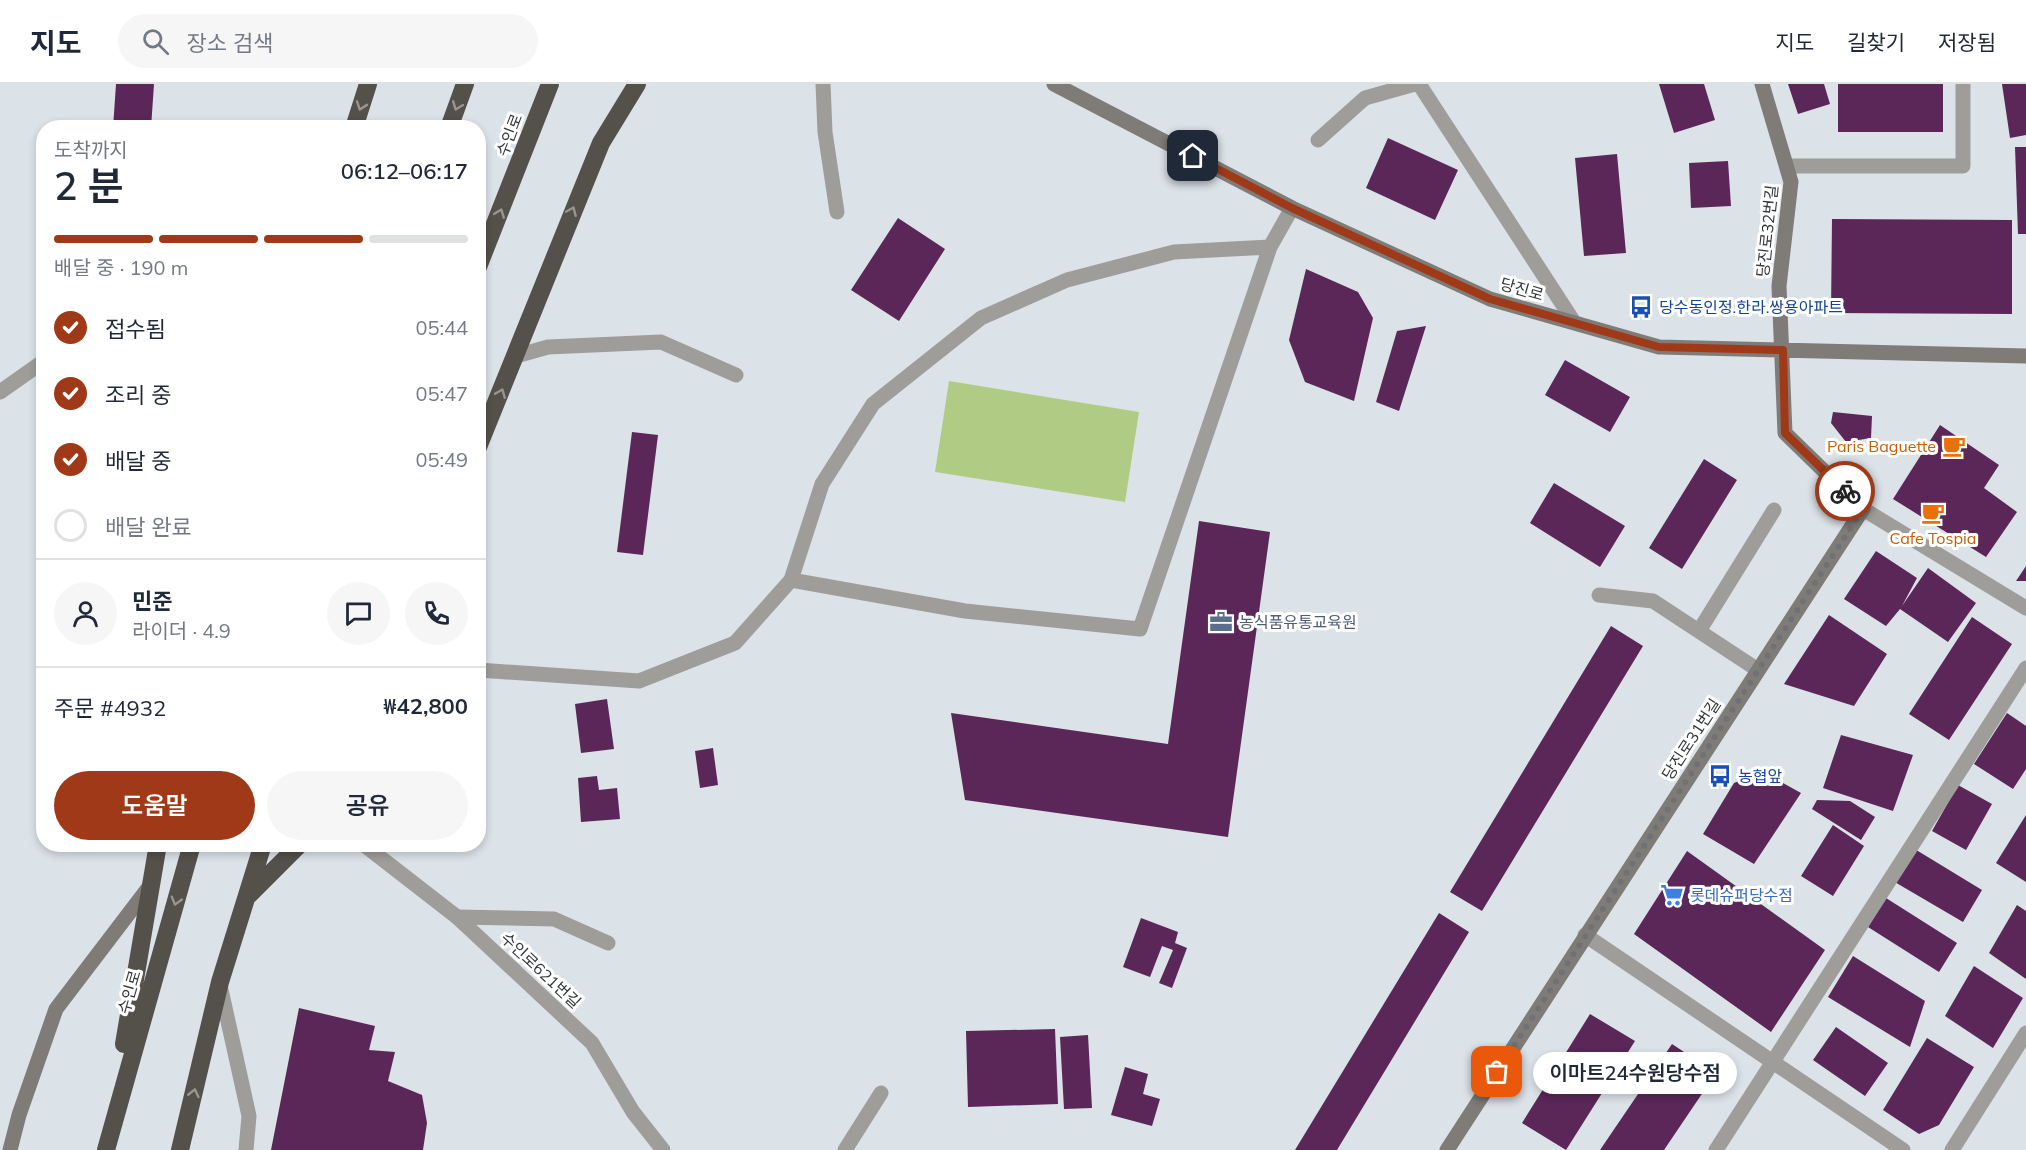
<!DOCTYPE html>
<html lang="ko">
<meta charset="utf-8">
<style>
:root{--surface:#fff;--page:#f6f6f7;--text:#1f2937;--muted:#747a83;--line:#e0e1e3;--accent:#a03918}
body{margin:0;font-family:Mulish,"Noto Sans KR",sans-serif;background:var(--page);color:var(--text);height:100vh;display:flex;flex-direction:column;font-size:22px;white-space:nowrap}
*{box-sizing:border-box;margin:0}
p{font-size:20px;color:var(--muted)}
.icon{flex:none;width:33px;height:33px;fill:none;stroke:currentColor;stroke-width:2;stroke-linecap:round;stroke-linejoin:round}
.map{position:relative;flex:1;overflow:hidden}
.sheet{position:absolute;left:36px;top:36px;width:450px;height:732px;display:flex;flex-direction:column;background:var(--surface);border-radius:24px;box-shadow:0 3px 9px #0003}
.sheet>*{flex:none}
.pin{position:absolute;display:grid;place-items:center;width:51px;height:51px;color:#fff;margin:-26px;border-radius:12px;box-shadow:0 3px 9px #0006}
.courier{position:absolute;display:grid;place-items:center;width:60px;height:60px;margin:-30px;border:4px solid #a03918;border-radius:50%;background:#fff;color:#222;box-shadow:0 2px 8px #0007}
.bubble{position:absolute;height:42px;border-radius:21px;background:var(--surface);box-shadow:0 3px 9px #0003;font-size:20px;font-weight:600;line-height:42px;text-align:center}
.summary em{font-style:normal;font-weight:600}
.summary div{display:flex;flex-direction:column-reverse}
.summary{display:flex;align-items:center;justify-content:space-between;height:102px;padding:0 18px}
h1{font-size:39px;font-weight:600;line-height:45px}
.bar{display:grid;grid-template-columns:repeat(4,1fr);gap:9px 6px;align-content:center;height:72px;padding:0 18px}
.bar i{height:8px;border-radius:4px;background:var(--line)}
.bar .on{background:var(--accent)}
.bar p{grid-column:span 4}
.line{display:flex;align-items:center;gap:15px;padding:0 18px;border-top:2px solid var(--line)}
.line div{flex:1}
.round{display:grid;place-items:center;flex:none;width:63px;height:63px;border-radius:32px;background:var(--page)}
ol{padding:0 18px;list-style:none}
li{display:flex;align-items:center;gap:18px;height:66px}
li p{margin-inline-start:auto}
li .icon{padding:6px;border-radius:50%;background:var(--accent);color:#fff;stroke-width:4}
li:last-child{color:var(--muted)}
li i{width:33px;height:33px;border:3px solid var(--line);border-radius:50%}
.action{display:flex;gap:12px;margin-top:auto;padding:12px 18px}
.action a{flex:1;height:69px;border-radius:36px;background:var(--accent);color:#fff;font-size:24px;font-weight:600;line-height:69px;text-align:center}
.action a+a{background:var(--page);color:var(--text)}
header{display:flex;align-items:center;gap:36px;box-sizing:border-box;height:84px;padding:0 30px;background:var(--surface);border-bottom:2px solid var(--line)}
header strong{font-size:28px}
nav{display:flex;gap:33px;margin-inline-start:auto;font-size:21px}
.search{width:420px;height:54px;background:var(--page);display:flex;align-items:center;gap:15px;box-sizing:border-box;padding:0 21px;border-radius:33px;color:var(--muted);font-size:22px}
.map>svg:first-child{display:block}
.green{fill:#b0cc84}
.building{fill:#5a2758}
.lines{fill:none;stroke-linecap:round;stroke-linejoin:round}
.lane{stroke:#9f9d9a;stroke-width:15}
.street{stroke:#9f9d9a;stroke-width:15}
.secondary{stroke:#7f7c77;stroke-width:15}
.highway{stroke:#54504a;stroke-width:18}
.oneway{stroke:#989692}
.done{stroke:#6e7276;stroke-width:6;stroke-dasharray:0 10.8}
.route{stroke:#a03918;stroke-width:8}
.labels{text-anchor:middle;stroke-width:6;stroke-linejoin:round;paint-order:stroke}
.street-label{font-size:16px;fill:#333638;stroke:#fff}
.transit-label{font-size:16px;fill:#164399;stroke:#fff;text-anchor:start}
.food-label{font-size:16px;fill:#c56008;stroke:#fff;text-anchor:end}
.service-label{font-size:16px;fill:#4e5e75;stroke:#fff;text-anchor:start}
.shop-label{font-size:16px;fill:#366cbe;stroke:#fff;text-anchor:start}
</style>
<header>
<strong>지도</strong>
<div class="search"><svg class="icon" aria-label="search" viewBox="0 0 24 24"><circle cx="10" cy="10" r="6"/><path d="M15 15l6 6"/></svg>장소 검색</div>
<nav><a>지도</a><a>길찾기</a><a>저장됨</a></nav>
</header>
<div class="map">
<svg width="2026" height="1066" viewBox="0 0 2026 1066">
<rect width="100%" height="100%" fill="#dbe2e8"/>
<!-- green -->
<path class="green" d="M949,297L1139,328L1125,418L935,388Z"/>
<!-- building -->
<path class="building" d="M116,0H154L151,44H113Z
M1659,0H1704L1715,36L1674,49Z
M1788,0H1824L1830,20L1798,30Z
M1838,0H1943V48H1838Z
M2002,0H2026V51L2010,54Z
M1388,54L1458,86L1435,136L1366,104Z
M2015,63H2026V150H2018Z
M1617,70L1626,169L1584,172L1575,74Z
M1728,77L1731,122L1691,124L1689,79Z
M898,134L945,165L899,237L851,206Z
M1832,135L2012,136V230L1831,229Z
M1306,185L1358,208L1373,234L1354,317L1305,298L1289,256Z
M1426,242L1399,327L1376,318L1397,247Z
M1565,276L1630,313L1610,348L1545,311Z
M1833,328L1872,332L1871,354L1846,358L1831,339Z
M1940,341L1999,381L1984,404L2017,428L1986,473L1893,415Z
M632,348L658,351L643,471L617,468Z
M1704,375L1737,396L1682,485L1649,464Z
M1554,399L1625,442L1600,483L1530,439Z
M1199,437L1270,448L1228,753L965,716L951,629L1168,660Z
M1876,467L1917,494L1902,522L1928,484L1976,519L1948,558L1900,525L1886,542L1844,515Z
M2026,482V497H2016Z
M1829,531L1887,570L1854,622L1784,600Z
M1972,533L2012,560L1949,656L1909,630Z
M1611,542L1643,562L1482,827L1450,808Z
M607,615L614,665L581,669L575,620Z
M2007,629L2026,642V685L2013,705L1974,680Z
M1841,651L1913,671L1893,727L1823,704Z
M713,664L718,701L700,704L695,667Z
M1763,688L1801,709L1754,780L1703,750L1734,699Z
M597,692L599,706L617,704L620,735L581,738L578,694Z
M1958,701L1992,720L1966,766L1932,747Z
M1817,716L1850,717L1875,733L1861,756L1812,725Z
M2026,731V798L1996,779Z
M1833,741L1864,762L1833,812L1801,792Z
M1913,764L1982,806L1963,838L1893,797Z
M1687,767L1825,866L1771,948L1634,850Z
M1886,814L1957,859L1939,888L1868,843Z
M2017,821L2026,827V895L1989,869Z
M1439,829L1469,848L1337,1066H1295Z
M1141,834L1178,848L1175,859L1187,864L1172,904L1159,899L1173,866L1162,862L1150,893L1123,883Z
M1853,872L1925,917L1910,963L1828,913Z
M1974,882L2023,914L1993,964L1945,932Z
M299,924L375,942L369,966L395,968L388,997L422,1011L427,1039L423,1066H271Z
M1590,930L1635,957L1566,1066L1522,1039Z
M1836,943L1888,979L1865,1012L1813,976Z
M1055,945L1058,1020L968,1023L966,947Z
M1088,951L1092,1024L1064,1025L1060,953Z
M1927,954L1974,983L1939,1041L1919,1050L1883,1026Z
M1672,960L1716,989L1664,1066H1600Z
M1125,983L1148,990L1143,1010L1160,1015L1152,1042L1111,1031Z"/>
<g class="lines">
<!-- lane -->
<path class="lane" d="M823,0L825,48L837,128
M1419,0L1574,238
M1318,56L1365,14L1415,0
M1787,82H1963V0
M1270,163L1174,168L1067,196L981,234L873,320L822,400L791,496L965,527L1140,545L1270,163L1292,124
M516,272L548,263L661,258L736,291
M0,308L44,277
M478,586L639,597L735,559L791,496
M457,833L554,835L608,859
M845,1066L881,1009"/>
<!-- street -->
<path class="street" d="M1863,425L2026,524
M1599,511L1653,517L1758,586
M1699,547L1774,426
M363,760L457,833L592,959L633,1028L663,1066
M1585,851L1903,1066
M220,901L249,1032L246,1066
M1716,1066L2026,584
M1952,1066L2026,949"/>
<!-- secondary -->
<path class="secondary" d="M1054,0L1292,124L1490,215L1659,263L2026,272
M10,1066L19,1031L56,925L149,803
M1447,1066L1863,425L1785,349L1779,202L1791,98L1762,0"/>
<!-- highway -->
<path class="highway" d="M354,44L368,0
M449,44L465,0
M478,183L550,0
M478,363L601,59L637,0
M249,811L300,760
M124,960L158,760
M106,1066L192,760
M180,1066L220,898L263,760"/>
</g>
<!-- one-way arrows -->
<defs><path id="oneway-chevron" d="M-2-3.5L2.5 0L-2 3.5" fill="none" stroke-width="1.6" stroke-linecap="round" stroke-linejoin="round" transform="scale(1.5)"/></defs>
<g class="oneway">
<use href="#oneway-chevron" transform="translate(361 22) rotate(109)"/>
<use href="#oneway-chevron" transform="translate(457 22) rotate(111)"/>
<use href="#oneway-chevron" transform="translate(572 127) rotate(-67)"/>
<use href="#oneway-chevron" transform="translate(500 129) rotate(-69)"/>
<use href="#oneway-chevron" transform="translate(501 309) rotate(-68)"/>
<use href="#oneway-chevron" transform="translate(176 817) rotate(106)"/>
<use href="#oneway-chevron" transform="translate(194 1009) rotate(-77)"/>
</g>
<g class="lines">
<!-- done -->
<path class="done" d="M1497,988L1863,425L1845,407"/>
<!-- route -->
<path class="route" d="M1193,72L1292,124L1490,215L1659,263L1783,266L1785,349L1845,407"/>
</g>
<!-- icons -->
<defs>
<g id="bus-bare" transform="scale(1.8)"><path d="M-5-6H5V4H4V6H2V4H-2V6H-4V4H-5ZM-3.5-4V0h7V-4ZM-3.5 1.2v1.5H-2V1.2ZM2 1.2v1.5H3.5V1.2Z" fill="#1a4fb4" stroke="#fff" stroke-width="2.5" paint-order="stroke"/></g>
<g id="cafe-bare" transform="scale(1.8)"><path d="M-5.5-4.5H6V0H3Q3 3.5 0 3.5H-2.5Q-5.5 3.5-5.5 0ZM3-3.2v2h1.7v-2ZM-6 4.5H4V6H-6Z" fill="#e8710a" stroke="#fff" stroke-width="2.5" paint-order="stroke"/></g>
<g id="office-bare" transform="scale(1.8)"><path d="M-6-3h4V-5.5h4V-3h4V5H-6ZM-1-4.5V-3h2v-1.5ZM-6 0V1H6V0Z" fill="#5c6f8a" stroke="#fff" stroke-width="2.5" paint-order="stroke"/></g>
<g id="supermarket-bare" transform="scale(1.8)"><path d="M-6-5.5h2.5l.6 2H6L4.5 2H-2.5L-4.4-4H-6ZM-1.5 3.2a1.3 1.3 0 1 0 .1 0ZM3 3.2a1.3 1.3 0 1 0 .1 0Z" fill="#3f7fe0" stroke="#fff" stroke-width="2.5" paint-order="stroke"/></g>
</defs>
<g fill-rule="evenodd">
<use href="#bus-bare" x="1641" y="223"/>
<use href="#cafe-bare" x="1954" y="362"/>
<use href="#cafe-bare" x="1933" y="429"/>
<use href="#office-bare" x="1221" y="538"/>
<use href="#bus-bare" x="1720" y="692"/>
<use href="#supermarket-bare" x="1672" y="811"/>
</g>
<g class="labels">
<!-- street labels -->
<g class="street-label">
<text transform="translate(509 51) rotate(-69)" y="6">수인로</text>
<text transform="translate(1767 147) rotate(-84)" y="6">당진로32번길</text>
<text transform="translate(1522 205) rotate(16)" y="6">당진로</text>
<text transform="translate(1691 655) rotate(-57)" y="6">당진로31번길</text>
<text transform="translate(541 886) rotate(43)" y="6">수인로621번길</text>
<text transform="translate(129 908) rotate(-74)" y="6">수인로</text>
</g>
<!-- transit labels -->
<g class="transit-label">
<text x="1659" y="229">당수동인정.한라.쌍용아파트</text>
<text x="1738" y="698">농협앞</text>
</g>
<!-- food labels -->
<g class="food-label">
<text x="1936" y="368">Paris Baguette</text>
<text x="1933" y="460" text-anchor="middle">Cafe Tospia</text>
</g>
<!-- service labels -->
<g class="service-label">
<text x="1239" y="544">농식품유통교육원</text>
</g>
<!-- shop labels -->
<g class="shop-label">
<text x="1690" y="817">롯데슈퍼당수점</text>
</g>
</g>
</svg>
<div class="pin" style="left:1497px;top:988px;background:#ea580c"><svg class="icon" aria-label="bag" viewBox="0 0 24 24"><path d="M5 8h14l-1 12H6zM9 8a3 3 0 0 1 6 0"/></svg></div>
<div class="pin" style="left:1193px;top:72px;background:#1f2937"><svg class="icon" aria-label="home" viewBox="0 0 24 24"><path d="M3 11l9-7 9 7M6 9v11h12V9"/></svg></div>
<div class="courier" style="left:1845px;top:407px"><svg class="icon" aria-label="bike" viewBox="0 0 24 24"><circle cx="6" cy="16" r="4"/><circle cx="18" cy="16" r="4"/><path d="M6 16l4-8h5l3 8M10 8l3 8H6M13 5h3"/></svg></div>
<div class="bubble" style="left:1533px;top:968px;width:204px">이마트24수원당수점</div>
<section class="sheet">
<div class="summary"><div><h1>2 분</h1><p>도착까지</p></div><em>06:12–06:17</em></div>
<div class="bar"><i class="on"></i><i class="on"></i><i class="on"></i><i></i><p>배달 중 · 190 m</p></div>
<ol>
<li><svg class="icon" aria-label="check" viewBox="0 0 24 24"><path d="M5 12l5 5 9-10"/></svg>접수됨<p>05:44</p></li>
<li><svg class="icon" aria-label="check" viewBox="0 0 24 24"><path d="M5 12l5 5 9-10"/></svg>조리 중<p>05:47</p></li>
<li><svg class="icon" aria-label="check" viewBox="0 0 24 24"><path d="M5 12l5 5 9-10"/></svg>배달 중<p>05:49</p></li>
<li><i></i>배달 완료</li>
</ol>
<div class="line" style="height:108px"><a class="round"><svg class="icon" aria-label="person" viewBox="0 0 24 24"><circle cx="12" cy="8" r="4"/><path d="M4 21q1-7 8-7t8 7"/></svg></a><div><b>민준</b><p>라이더 · 4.9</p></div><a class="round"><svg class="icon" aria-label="chat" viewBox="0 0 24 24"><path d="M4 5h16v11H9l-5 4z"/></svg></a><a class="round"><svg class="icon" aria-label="phone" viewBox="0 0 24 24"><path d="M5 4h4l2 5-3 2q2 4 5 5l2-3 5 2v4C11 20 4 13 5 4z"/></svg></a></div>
<div class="line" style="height:78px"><div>주문 #4932</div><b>₩42,800</b></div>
<div class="action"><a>도움말</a><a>공유</a></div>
</section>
</div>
